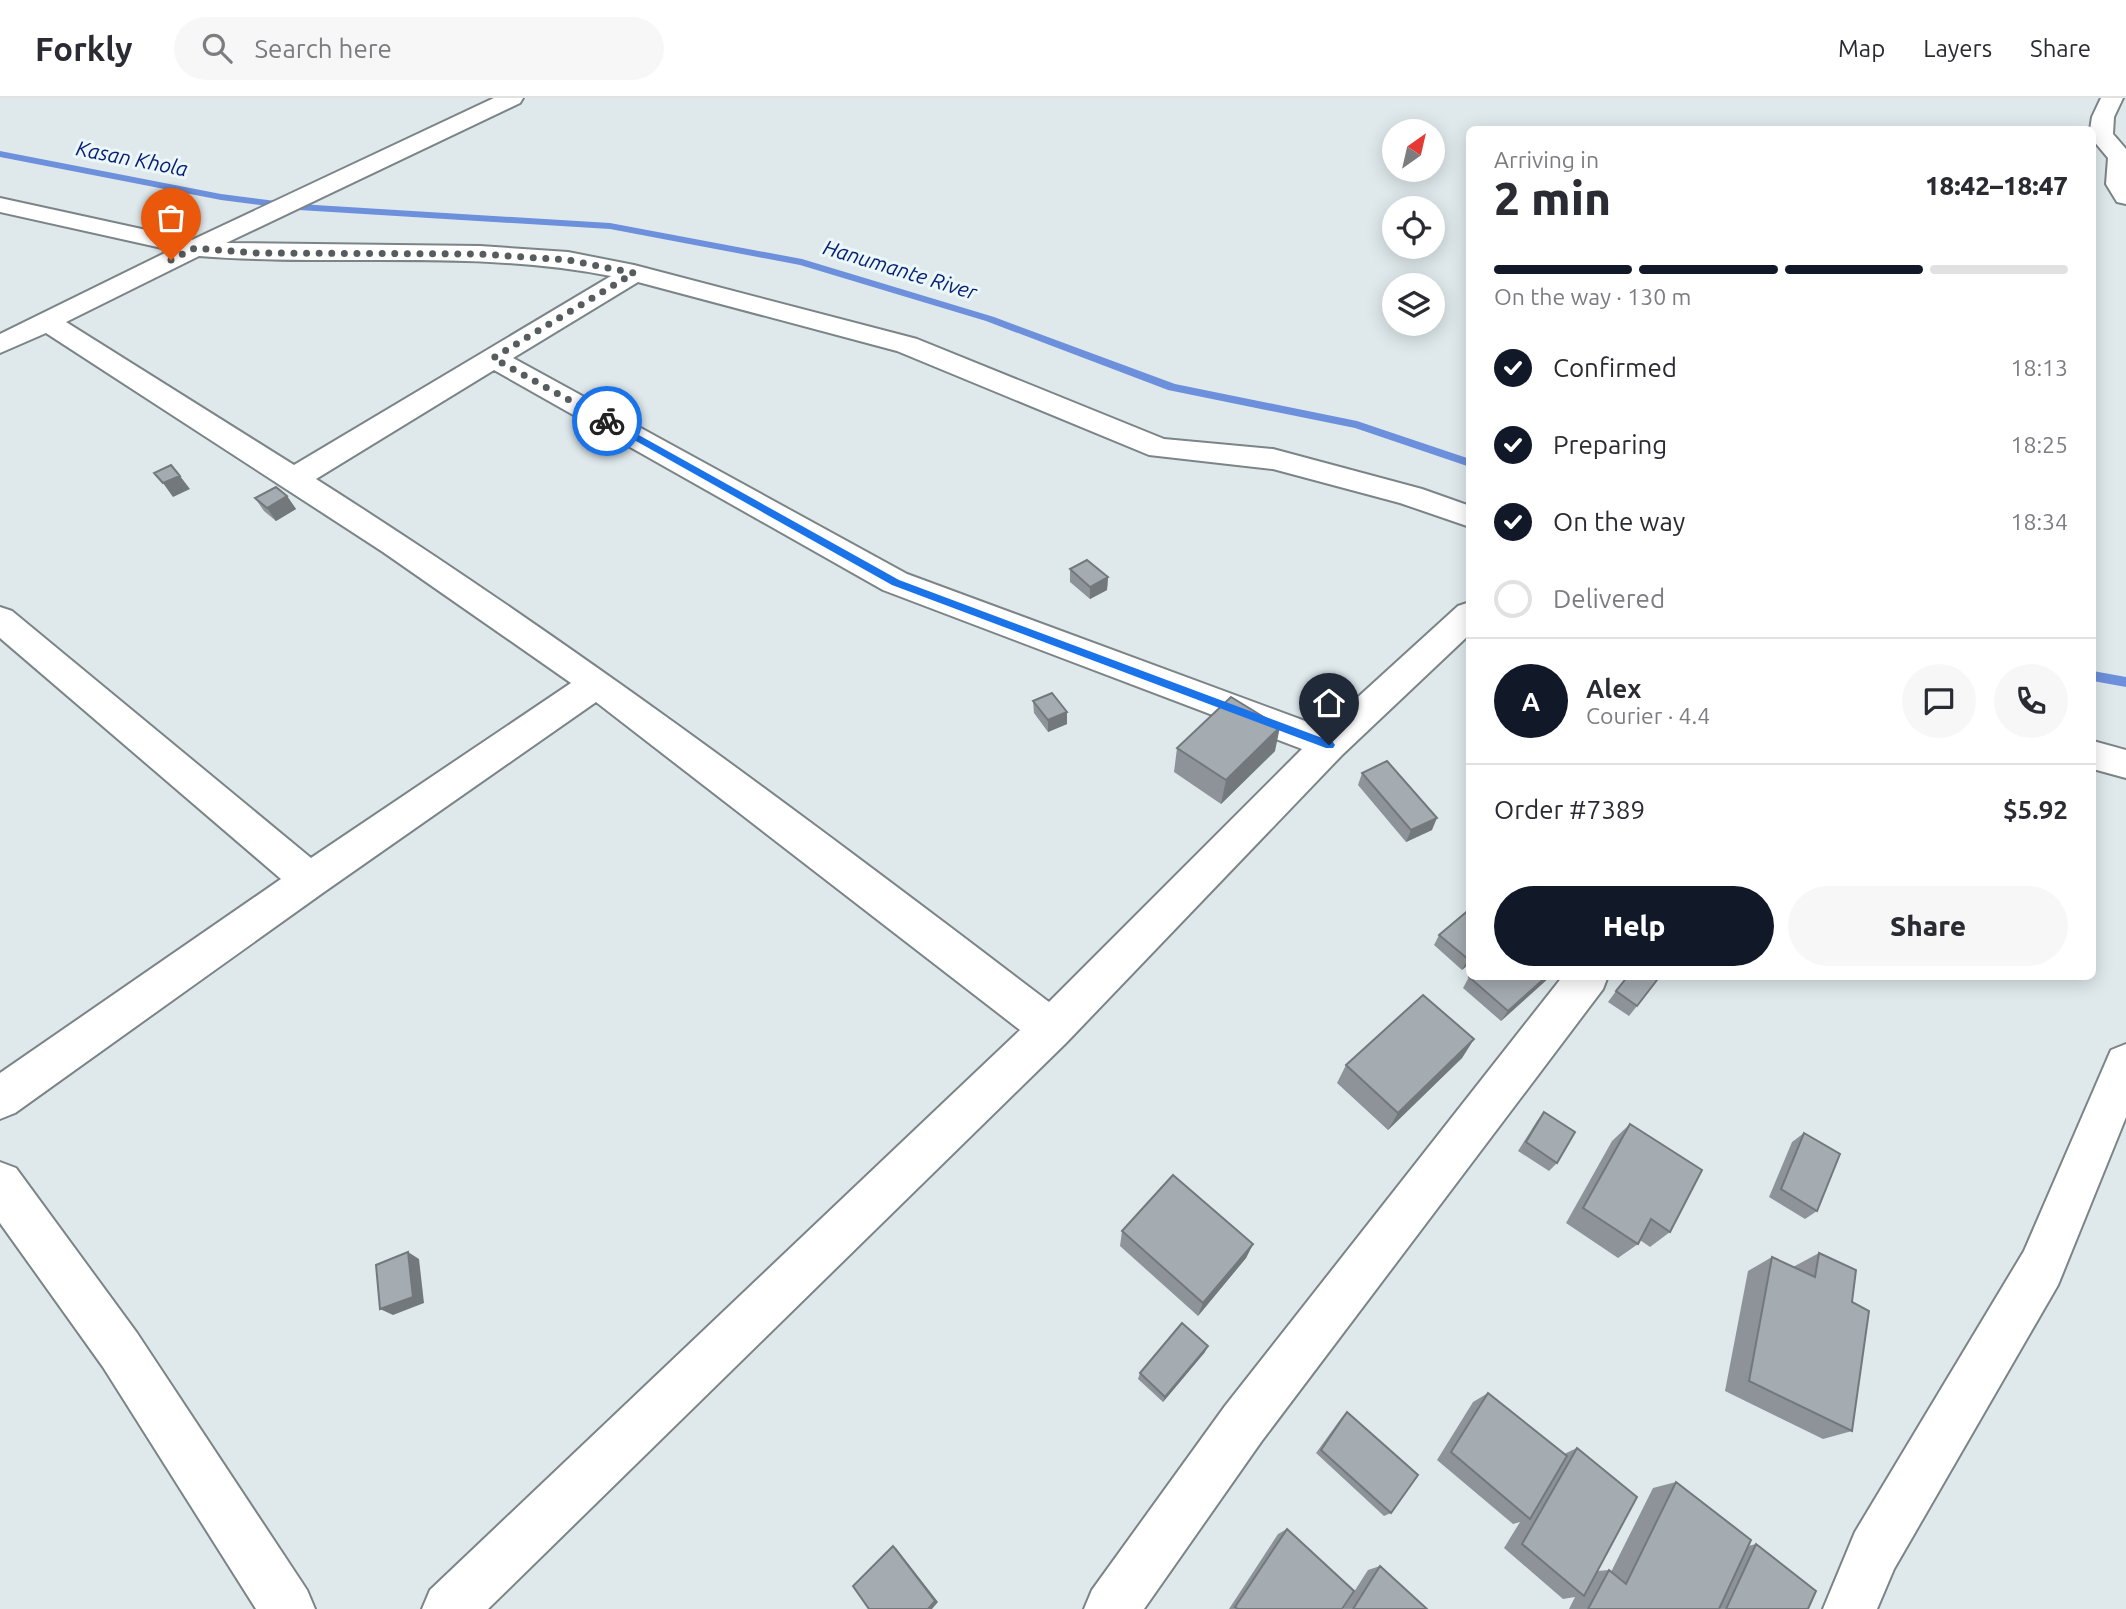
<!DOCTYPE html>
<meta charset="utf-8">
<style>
:root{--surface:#fff;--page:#f7f7f7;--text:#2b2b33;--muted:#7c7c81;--line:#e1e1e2;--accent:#111827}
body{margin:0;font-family:Ubuntu,sans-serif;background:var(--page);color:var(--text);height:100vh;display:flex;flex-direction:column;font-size:26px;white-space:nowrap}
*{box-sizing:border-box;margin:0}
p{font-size:23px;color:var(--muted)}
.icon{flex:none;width:38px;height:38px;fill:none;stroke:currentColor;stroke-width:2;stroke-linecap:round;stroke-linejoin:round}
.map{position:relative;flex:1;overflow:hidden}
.panel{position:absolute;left:1466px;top:28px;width:630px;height:854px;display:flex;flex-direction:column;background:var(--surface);border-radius:10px;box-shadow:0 4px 18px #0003}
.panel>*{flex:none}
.needle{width:46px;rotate:34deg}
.tools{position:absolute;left:1382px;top:21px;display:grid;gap:14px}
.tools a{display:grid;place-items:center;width:63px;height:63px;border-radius:50%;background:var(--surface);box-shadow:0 4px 18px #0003;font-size:35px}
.pin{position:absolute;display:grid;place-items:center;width:60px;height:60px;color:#fff;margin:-72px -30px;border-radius:50% 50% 50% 0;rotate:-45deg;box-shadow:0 0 7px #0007}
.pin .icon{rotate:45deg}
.courier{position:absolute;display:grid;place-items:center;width:70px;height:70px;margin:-35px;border:5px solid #1a73e8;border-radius:50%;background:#fff;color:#222;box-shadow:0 2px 9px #0007}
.overview em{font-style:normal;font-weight:800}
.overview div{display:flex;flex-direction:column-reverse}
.overview{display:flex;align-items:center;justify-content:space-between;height:119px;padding:0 28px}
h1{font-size:46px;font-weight:800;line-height:52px}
.bar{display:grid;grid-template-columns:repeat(4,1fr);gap:10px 7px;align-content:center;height:84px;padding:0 28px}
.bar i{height:9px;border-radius:5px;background:var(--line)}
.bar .current{background:var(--accent)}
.bar p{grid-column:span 4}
.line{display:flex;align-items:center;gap:18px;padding:0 28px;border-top:2px solid var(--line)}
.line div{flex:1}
.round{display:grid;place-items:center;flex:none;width:74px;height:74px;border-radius:37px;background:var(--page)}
ol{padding:0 28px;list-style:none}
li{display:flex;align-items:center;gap:21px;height:77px}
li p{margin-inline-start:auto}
li .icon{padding:7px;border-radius:50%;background:var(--accent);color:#fff;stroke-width:4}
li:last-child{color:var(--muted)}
li i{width:38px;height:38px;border:4px solid var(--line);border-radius:50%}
.cta{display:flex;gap:14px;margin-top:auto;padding:14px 28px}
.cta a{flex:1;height:80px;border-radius:42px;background:var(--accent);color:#fff;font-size:28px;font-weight:800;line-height:80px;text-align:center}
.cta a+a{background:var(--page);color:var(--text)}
header{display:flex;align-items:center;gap:42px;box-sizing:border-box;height:98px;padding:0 35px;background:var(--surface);border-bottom:2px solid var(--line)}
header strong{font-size:33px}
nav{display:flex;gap:38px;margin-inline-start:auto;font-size:24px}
.search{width:490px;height:63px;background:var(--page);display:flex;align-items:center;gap:18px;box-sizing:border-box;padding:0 24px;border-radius:38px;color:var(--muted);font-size:26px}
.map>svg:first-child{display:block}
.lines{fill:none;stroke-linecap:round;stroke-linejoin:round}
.stream{fill:#6d90dc;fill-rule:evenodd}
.minor-casing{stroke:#7b8487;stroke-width:4}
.minor{fill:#fff;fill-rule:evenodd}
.wall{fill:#8d9398}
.shaded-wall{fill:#73787c}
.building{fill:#a4abb1;stroke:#73787c;stroke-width:2}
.route{fill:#1a73e8}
.done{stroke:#575d5e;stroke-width:7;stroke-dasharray:0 12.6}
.labels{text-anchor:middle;stroke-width:6;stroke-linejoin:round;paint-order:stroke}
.far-water-label{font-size:21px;font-style:italic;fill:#061e76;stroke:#ecf7f9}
</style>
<header>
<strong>Forkly</strong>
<div class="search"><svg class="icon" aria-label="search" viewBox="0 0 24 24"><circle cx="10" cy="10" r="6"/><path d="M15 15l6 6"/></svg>Search here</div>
<nav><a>Map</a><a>Layers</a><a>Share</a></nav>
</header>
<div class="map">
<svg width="2126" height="1511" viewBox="0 0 2126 1511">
<rect width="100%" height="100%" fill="#dfe9ec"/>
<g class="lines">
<!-- stream -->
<path class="stream" d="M0,53L221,96L299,106L610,125L802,161L994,219L1175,286L1357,323L1470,361V369L1355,330L1168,292L986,223L800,167L610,131L299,112L221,102L0,59Z
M2093,573L2126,579V589L2093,583Z"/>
<!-- minor casing -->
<g class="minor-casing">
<path id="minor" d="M494,0H523L520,5L226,145L480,148L568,154L634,167L917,241L1164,341L1273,351L1422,391L1470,408V429L1400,405L1273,371L1149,357L897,253L638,184L513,260L907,476L1324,630L1458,508L1470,504V536L1342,657L1066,945L488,1511H422L430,1492L1020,932L596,604L324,794L15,1015L0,1021V975L281,781L0,540V509L12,513L311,760L571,585L383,454L46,235L0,255V236L171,152L0,114V100L192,142ZM199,158C336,169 475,151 611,178L294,367L66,224ZM494,272L883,492L1302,651L1049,904C810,722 570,542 316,381Z
M2101,0H2123L2114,19L2113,36L2126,51V106L2117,104L2106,86L2108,60L2093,42V32H2090L2092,19Z
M2093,643L2126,652V680L2093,671Z
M1563,878H1608L1603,891L1261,1344L1144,1511H1084L1092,1492L1225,1308Z
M2126,946V1019L2058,1187L1894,1471L1877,1511H1823L1855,1434L2024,1153L2111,952Z
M0,1064L16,1070L137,1235L307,1492L315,1511H256L103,1269L0,1125Z"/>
</g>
<!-- minor -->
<use href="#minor" class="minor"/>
</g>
<!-- wall -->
<path class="wall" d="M287,398L296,411L276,423L264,413L255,400Z
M1070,471L1108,479L1107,492L1090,501L1070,484Z
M1033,603L1067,626L1048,634L1034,615Z
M1177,650L1275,653L1221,706L1174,674Z
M1362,675L1432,732L1406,744L1358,687Z
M1470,811V865L1462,872L1434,847L1439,837Z
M1551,878L1501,923L1463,890L1469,879Z
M1627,878L1637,908L1629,918L1608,904Z
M1474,941L1462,960L1388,1032L1337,985L1346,967Z
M1544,1014L1557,1065L1549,1073L1518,1053L1537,1023Z
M1630,1026L1670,1134L1650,1149L1640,1142L1638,1146L1618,1160L1566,1125L1612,1043Z
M1804,1035L1817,1113L1805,1121L1769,1099L1792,1044Z
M1122,1133L1253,1146L1246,1160L1198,1218L1120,1148Z
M1819,1155L1852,1204V1333L1823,1341L1725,1293L1748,1173L1772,1159L1793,1169Z
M1205,1254L1163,1304L1138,1281L1140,1275Z
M1488,1295L1564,1356L1577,1350L1597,1473L1609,1472L1611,1474L1653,1390L1676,1384L1748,1448L1756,1446L1808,1511H1569L1575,1499L1563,1501L1504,1450L1520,1424L1513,1426L1437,1362L1473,1304Z
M1347,1314L1391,1415L1384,1418L1316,1355L1342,1319Z
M1287,1431L1342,1511H1229L1278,1436Z
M1380,1468L1427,1511H1343L1368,1472Z"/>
<!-- shaded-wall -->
<path class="shaded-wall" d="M180,378L190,391L173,399L163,385Z
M287,398L296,411L276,423L267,410Z
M1108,479L1107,492L1090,501V489Z
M1067,614V626L1048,634V622Z
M1280,629L1275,653L1221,706L1226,682Z
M1437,720L1432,732L1406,744L1411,732Z
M1470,860V865L1462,872L1468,861Z
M1547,878H1551L1501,923L1508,913Z
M1474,941L1462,960L1388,1032L1398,1015Z
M1253,1146L1246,1160L1198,1218L1203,1205Z
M408,1154L419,1161L424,1205L393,1217L380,1211Z
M1208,1248L1205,1254L1163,1304L1165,1299Z
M893,1448L896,1450L938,1504L932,1511H928Z"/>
<!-- building -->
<path class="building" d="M171,367L180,378L163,385L154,375Z
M276,389L287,398L267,410L255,400Z
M1087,462L1108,479L1090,489L1070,471Z
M1052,595L1067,614L1048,622L1033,603Z
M1231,599L1280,629L1226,682L1177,650Z
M1387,663L1437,720L1411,732L1362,675Z
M1470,811V860L1468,861L1439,837Z
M1470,878H1547L1508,913L1469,879Z
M1628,878H1652L1657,882L1637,908L1616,893Z
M1423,897L1474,941L1398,1015L1346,967Z
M1544,1014L1575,1034L1557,1065L1526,1044Z
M1630,1026L1702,1072L1670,1134L1651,1121L1638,1146L1583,1110Z
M1804,1035L1840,1056L1817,1113L1781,1091Z
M1173,1077L1253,1146L1203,1205L1122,1133Z
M408,1154L413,1199L380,1211L376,1167Z
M1819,1155L1856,1172L1852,1204L1869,1213L1852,1333L1749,1283L1772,1159L1815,1179Z
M1182,1225L1208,1248L1165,1299L1140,1275Z
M1488,1295L1567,1358L1530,1421L1451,1354Z
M1347,1314L1418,1377L1391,1415L1321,1352Z
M1577,1350L1637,1399L1584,1498L1522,1446Z
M1676,1384L1751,1442L1719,1511H1588L1609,1472L1626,1486Z
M1287,1431L1354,1493L1342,1511H1238L1235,1509Z
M1756,1446L1816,1493L1808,1511H1726Z
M893,1448L935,1503L928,1511H869L853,1488Z
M1380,1468L1427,1511H1353Z"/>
<!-- route -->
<path class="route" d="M604,321H610L899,482L1333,644L1335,647L1333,650H1326L892,487L604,325Z"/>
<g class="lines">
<!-- done -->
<path class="done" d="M171,162L195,150L255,155L480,156L568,162L634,175L493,260L607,323"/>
</g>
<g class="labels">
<!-- far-water labels -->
<g class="far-water-label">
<text transform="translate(132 61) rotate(11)" y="7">Kasan Khola</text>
<text transform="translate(900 172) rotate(17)" y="7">Hanumante River</text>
</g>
</g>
</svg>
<div class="tools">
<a><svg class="needle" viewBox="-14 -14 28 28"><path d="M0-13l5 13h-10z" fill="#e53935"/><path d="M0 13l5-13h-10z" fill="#7c7c81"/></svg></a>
<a><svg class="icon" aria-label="locate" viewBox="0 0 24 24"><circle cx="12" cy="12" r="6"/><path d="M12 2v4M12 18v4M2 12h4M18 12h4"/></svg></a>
<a><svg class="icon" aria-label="layers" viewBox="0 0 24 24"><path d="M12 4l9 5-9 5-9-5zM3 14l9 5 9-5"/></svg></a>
</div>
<div class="pin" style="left:171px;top:162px;background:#ea580c"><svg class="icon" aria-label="bag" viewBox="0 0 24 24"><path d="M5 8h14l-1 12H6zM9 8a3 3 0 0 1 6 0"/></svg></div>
<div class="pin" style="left:1329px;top:647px;background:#1f2937"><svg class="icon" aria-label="home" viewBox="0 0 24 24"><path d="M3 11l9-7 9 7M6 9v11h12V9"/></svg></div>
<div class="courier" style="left:607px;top:323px"><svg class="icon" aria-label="bike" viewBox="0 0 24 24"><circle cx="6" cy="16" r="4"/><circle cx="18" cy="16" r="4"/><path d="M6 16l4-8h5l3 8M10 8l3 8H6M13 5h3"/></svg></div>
<section class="panel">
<div class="overview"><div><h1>2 min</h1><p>Arriving in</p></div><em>18:42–18:47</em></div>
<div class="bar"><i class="current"></i><i class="current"></i><i class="current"></i><i></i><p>On the way · 130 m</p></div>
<ol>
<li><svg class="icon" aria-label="check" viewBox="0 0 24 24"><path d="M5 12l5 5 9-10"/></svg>Confirmed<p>18:13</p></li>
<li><svg class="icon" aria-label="check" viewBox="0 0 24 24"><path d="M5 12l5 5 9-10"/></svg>Preparing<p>18:25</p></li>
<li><svg class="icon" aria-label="check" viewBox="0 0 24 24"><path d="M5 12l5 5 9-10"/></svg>On the way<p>18:34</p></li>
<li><i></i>Delivered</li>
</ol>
<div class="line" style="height:126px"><b class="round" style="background:var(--accent);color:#fff">A</b><div><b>Alex</b><p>Courier · 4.4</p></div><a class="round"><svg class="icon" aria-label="chat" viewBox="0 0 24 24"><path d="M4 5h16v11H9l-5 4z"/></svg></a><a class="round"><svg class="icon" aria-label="phone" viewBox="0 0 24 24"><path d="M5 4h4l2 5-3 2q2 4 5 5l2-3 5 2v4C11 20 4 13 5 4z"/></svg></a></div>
<div class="line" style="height:91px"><div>Order #7389</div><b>$5.92</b></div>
<div class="cta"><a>Help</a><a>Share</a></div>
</section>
</div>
